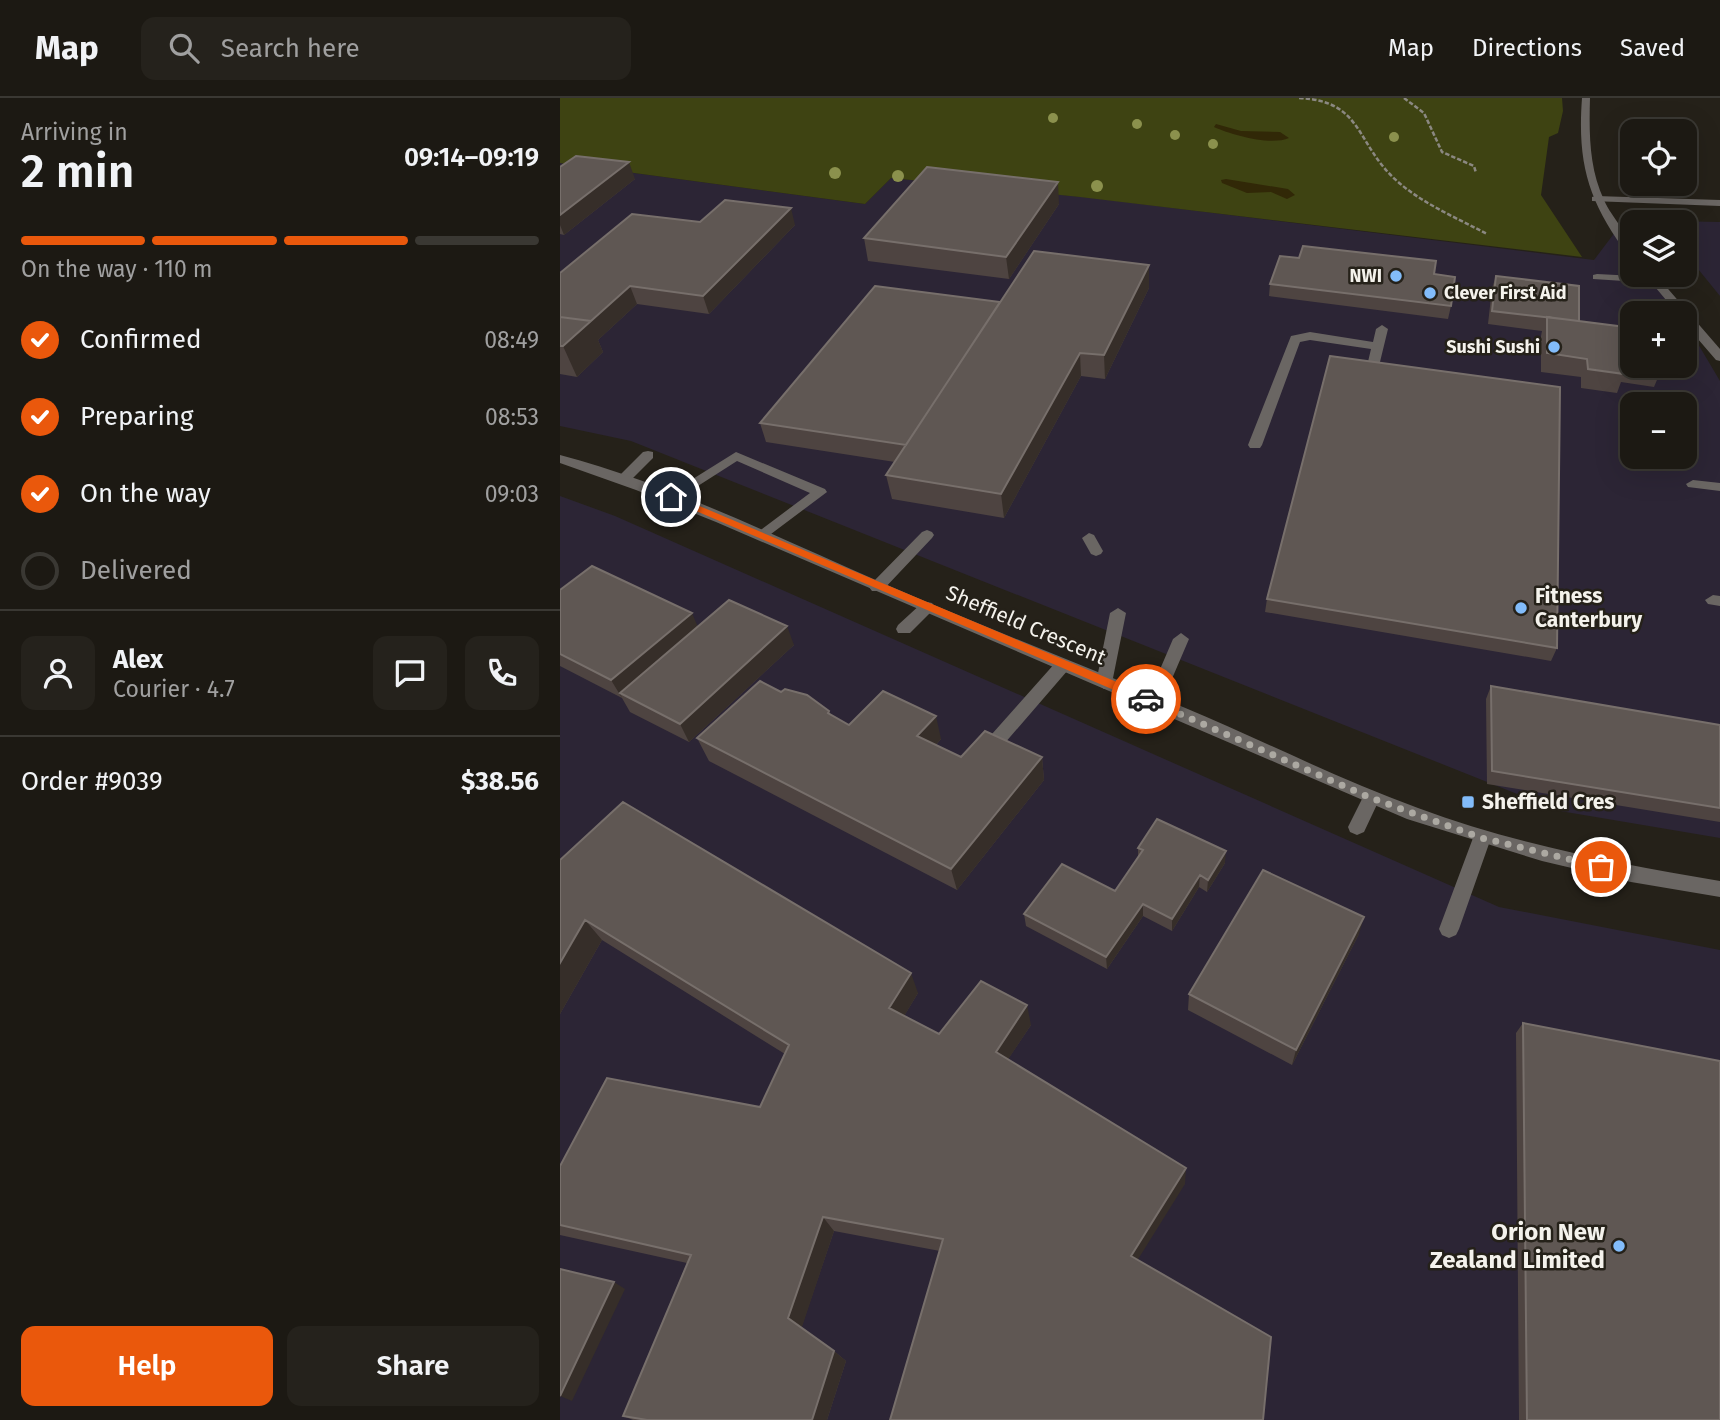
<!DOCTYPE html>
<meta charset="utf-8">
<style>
:root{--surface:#1c1913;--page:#25221c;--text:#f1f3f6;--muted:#a0a0a0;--line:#3a3833;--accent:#ea580c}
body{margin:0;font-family:"Fira Sans",sans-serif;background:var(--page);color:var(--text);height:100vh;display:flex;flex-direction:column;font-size:26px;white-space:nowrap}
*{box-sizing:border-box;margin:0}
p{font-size:23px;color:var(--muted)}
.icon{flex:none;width:38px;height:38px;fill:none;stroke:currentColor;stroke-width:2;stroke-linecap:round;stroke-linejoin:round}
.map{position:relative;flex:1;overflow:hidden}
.drawer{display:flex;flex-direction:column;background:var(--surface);width:560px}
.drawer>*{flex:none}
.buttons{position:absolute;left:1060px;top:21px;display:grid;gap:14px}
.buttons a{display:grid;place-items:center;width:77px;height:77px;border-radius:14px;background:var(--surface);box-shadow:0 7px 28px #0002,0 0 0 2px var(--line);font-size:35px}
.pin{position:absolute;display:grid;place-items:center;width:60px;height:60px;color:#fff;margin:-30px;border:4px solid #fff;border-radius:50%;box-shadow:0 2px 7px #0007}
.courier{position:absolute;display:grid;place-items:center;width:70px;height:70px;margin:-35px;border:5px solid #ea580c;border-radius:50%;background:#fff;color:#222;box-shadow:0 2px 9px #0007}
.overview em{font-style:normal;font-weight:600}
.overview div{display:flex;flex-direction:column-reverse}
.overview{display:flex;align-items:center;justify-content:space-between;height:119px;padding:0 21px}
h1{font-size:46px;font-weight:600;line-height:52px}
.bar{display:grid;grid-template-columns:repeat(4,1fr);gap:10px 7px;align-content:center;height:84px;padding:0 21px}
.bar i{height:9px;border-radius:5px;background:var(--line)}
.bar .active{background:var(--accent)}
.bar p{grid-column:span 4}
.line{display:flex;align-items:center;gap:18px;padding:0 21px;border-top:2px solid var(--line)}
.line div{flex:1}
.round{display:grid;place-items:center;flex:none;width:74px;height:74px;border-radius:14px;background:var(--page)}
ol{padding:0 21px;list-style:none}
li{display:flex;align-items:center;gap:21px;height:77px}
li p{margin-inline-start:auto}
li .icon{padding:7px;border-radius:50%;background:var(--accent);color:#fff;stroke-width:4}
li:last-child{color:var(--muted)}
li i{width:38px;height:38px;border:4px solid var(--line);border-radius:50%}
.primary-button{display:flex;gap:14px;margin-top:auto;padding:14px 21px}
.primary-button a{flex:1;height:80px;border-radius:14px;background:var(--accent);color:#fff;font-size:28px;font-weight:600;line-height:80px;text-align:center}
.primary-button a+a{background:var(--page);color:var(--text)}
header{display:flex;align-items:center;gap:42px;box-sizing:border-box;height:98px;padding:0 35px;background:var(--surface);border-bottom:2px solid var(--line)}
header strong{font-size:33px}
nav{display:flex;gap:38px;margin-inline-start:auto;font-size:24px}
.search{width:490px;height:63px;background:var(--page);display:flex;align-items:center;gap:18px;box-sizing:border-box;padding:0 24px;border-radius:14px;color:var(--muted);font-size:26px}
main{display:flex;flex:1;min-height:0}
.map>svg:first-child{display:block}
.industrial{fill:#2c2535;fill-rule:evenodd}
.green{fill:#3e4312}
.sand{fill:#312807}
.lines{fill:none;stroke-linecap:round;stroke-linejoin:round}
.path{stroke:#8b8881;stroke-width:2.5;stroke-dasharray:4.5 2;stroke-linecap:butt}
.service{fill:#6a6663;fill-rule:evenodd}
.minor{fill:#6a6663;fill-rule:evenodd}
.tertiary{fill:#6a6663;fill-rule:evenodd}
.tree{fill:#8b914d}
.wall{fill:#4e4441}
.shaded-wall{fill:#362e29}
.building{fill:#5f5753;stroke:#776f6b;stroke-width:2}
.route{fill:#ea580c}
.done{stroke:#aca9a2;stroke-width:7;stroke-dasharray:0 12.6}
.poi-dot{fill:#82bcfa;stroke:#252119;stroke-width:2.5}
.labels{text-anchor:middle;stroke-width:5;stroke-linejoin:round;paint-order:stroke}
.far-poi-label{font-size:18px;font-weight:bold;fill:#f4f2ec;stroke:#252119;text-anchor:end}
.poi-label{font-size:21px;font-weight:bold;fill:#f4f2ec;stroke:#252119;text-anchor:start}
.street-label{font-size:21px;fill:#f4f2ec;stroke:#252119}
.near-poi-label{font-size:24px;font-weight:bold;fill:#f4f2ec;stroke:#252119;text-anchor:end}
</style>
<header>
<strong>Map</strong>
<div class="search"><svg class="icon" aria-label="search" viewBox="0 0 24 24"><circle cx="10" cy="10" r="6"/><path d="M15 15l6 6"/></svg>Search here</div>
<nav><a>Map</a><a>Directions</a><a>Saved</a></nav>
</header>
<main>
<section class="drawer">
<div class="overview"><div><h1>2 min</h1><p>Arriving in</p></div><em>09:14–09:19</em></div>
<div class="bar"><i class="active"></i><i class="active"></i><i class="active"></i><i></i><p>On the way · 110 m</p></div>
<ol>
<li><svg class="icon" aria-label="check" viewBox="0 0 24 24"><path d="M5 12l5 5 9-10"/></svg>Confirmed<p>08:49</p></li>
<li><svg class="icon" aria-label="check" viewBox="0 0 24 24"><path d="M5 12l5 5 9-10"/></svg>Preparing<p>08:53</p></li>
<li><svg class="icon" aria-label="check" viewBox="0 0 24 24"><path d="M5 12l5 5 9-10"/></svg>On the way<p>09:03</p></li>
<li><i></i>Delivered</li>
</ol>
<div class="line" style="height:126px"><a class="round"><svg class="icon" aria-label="person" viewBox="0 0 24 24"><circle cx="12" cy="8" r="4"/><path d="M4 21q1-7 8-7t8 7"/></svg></a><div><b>Alex</b><p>Courier · 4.7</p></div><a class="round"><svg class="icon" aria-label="chat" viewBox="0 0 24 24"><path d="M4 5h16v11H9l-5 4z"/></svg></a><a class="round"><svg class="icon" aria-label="phone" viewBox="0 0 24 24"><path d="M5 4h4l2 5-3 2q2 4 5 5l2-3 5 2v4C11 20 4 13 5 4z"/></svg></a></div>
<div class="line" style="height:91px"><div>Order #9039</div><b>$38.56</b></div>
<div class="primary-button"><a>Help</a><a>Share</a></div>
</section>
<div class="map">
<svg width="1160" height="1322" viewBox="0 0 1160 1322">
<rect width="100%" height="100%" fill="#252119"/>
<!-- industrial -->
<path class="industrial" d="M0,65L305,106L331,80L533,100L1034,162L1065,121L1073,134V177H1098L1120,215H1073V268H1125V224L1160,283V740L1000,713L71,343L0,328ZM1073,306H1125V359H1073Z
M1106,123L1160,124V198L1125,155V124Z
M0,398L55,418L939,809L1160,852V1322H0Z"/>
<!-- green -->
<path class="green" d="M0,0H1002L1003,13L998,35L989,39L981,97L1022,159L520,99L331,80L305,106L0,65Z"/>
<!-- sand -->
<path class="sand" d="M656,26L681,33L720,34L729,40C711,48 672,37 654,29Z
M666,81L728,91L735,97L727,101L711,94L687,95L662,85L661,82Z"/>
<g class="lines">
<!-- path -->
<path class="path" d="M739,0C804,3 795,46 837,83C863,106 897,120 927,136
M844,0L864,15L882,54L914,68L916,75"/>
<!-- service -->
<path class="service" d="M1037,176L1095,179L1101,182L1095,185L1033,181V177Z
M822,227L828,231L819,268L813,272L807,268L811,251L750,242L740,244L702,347L700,350H690L688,347L731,238L750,234L813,244L816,231Z
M88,353L93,354V360L70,383H60V377L83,354Z
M176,354L265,391L267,394L203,442L198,440L196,437L198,434L250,395L177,363L116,402L111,403L104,399Z
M1133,382L1160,385V393L1128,389L1126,386Z
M367,432L372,434L374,437L372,440L322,493H312L309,489L312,485L362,434Z
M529,435L534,437L543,453L541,456L536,458L531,456L522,440Z
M1153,497L1160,498V508L1148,506L1145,502Z
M367,504L372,505L375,509L372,513L350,535H338L336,531L338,527L362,505Z
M558,510L566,515L552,585L544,591L536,585L550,515Z
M621,535L629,541L602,604L600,608H588L586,604L613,541Z
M502,562L510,568L508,572L444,646H432L429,641L432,636L496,564Z
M811,693L817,695L820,700L804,734L797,737L790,734L788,729L805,695Z
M922,732L929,735L931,740L899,831L896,837L889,840L882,837L879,831L913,740L915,735Z"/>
<!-- minor -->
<path class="minor" d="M1036,98L1160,102V108L1032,103V99Z
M0,357C110,386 214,438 318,483C419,527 522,567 623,609C702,642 778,681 858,710C955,746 1058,766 1160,783V799L1071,784L982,763L847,721L156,424L76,392L0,365Z"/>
<!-- tertiary -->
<path class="tertiary" d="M1022,0H1030C1029,35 1029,70 1044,102C1052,121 1073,139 1073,159L1069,158C1029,105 1017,67 1022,0Z
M1085,177H1096L1160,251V263L1156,262L1125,226V215H1117Z"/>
</g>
<!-- trees -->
<g class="tree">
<circle cx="493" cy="20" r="5"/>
<circle cx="577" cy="26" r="5"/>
<circle cx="615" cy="37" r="5"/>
<circle cx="834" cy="39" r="5"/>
<circle cx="653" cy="46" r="5"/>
<circle cx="275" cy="75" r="6"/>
<circle cx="338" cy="78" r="6"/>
<circle cx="537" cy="88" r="6"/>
</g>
<!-- wall -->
<path class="wall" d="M0,69L75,81L4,137L0,136Z
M499,106L449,181L308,163L304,140Z
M140,124L235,127L149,216L77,206L38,242L43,254L17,279L0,276V175Z
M874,176L891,208L888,221L709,198L710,186Z
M936,178L1019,223L1073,230V268H1101L1102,270L1094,289L1061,284L1057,295L1021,290V279L981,274V238L982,233L928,226L932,190Z
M589,190L545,281L521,278L444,420L332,401L326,377L335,364L206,344L200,325L440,204Z
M0,492L138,529L234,547L129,644L70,614L62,600L0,568Z
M707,501L997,550L991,563L705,514Z
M931,588L1160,627V724L927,686L926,601Z
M221,594L269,613L271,617L289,627L381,641L376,647L401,659H482L484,682L397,792L149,663L137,640Z
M578,750L665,765L647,794L639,789L612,833L583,818L547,871L466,828L464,816L555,793L578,761Z
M0,762L358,895L344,918L379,936L471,927L448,961L625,1086L380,1153L274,1133L241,1230L274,1253L286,1263L267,1322H73L63,1318L127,1165L0,1137V1068L200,1009L225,956L42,842L0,916Z
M799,836L732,967L628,912L629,896Z
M963,925L1160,1322H959L956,935Z"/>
<!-- shaded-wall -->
<path class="shaded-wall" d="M69,64L75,81L4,137L0,127V117Z
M498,84L499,106L449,181L446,159Z
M231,110L235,127L149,216L143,198Z
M589,167V190L545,281L544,257Z
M70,188L77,206L38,242L43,254L17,279L3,248Z
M520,255L521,278L444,420L441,396Z
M132,515L140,534L60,595L62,600L51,582Z
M227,528L234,547L129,644L120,626Z
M376,618L381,641L363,661L357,638Z
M482,659L484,682L397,792L391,771Z
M666,753L665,765L647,794L648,782Z
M640,777L639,789L612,833V821Z
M583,806V818L547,871L546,859Z
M804,819L799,836L732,967L736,952Z
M25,822L42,842L0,916V865Z
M351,875L358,895L337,930L329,910Z
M467,907L471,927L441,972L436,954Z
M626,1070L625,1086L572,1171L571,1158Z
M263,1119L274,1133L241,1232L228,1220Z
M54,1184L65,1191L12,1303L0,1298Z
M274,1253L286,1263L267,1322H252Z"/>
<!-- building -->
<path class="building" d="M16,58L69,64L0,117V69Z
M367,69L498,84L446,159L304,140Z
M165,102L231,110L143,198L70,188L31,223L0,219V175L72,116L140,124Z
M743,148L876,163L874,176L895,179L891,208L710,186L720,158L739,160Z
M474,153L589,167L544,257L520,255L441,396L326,377Z
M936,178L1019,188V223L932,213Z
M315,188L440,204L346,347L200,325Z
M0,219L31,223L3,248H0Z
M987,219L1073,230V266L1063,265L1064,276L1028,271L1027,261L987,255Z
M770,258L1000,289L997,550L707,501Z
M1084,268H1101L1102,270Z
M32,468L132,515L51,582L0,556V492Z
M169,502L227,528L120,626L60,595Z
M200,583L221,594L225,591L247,597L269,613L268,615L289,627L323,593L376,618L357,638L401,659L425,633L482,659L391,771L137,640Z
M931,588L1160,627V710L932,673Z
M63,704L351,875L329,910L379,936L421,883L467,907L436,954L626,1070L571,1158L711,1239L703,1322H330L383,1141L263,1119L228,1220L274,1253L252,1322H87L63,1318L131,1157L0,1127V1068L47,980L200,1009L229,947L25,822L0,865V762Z
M597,721L666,753L648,782L640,777L612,821L583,806L546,859L464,816L502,766L555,793L583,752L578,750Z
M703,772L804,819L736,952L629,896Z
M963,925L1160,963V1322H967Z
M0,1171L54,1184L0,1298Z"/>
<!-- route -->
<path class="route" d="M111,396L590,598L592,601L590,604H582L108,401V397Z"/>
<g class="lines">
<!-- done -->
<path class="done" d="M586,601L811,700L922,740L1041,769"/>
</g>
<!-- markers -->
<g class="poi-dot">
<circle cx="836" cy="178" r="7"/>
<circle cx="870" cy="195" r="7"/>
<circle cx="994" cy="249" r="7"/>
<circle cx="961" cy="510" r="7"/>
<rect x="901" y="697" width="14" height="14" rx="3.5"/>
<circle cx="1059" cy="1148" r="7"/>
</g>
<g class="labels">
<!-- far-poi labels -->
<g class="far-poi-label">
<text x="822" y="184">NWI</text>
<text x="884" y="201" text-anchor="start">Clever First Aid</text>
<text x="980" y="255">Sushi Sushi</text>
</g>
<!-- poi labels -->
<g class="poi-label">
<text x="975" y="505">Fitness<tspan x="975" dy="24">Canterbury</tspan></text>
<text x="922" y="711">Sheffield Cres</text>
</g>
<!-- street labels -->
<g class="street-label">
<text transform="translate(466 527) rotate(23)" y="7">Sheffield Crescent</text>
</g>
<!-- near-poi labels -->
<g class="near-poi-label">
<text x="1045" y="1142">Orion New<tspan x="1045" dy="28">Zealand Limited</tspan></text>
</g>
</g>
</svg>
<div class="buttons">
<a><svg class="icon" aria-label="locate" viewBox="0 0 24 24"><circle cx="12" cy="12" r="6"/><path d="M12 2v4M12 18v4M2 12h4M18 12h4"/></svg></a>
<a><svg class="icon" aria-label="layers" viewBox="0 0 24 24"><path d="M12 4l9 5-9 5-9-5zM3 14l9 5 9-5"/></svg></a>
<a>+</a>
<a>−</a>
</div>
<div class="pin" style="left:1041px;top:769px;background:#ea580c"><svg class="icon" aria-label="bag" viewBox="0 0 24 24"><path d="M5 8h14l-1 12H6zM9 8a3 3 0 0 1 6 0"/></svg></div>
<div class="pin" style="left:111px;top:399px;background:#1f2937"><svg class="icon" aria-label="home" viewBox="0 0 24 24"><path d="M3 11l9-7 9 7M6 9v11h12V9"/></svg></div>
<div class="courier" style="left:586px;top:601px"><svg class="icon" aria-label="car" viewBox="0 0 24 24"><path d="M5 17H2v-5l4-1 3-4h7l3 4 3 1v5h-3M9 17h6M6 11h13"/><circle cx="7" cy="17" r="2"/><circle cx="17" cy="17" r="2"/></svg></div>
</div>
</main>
